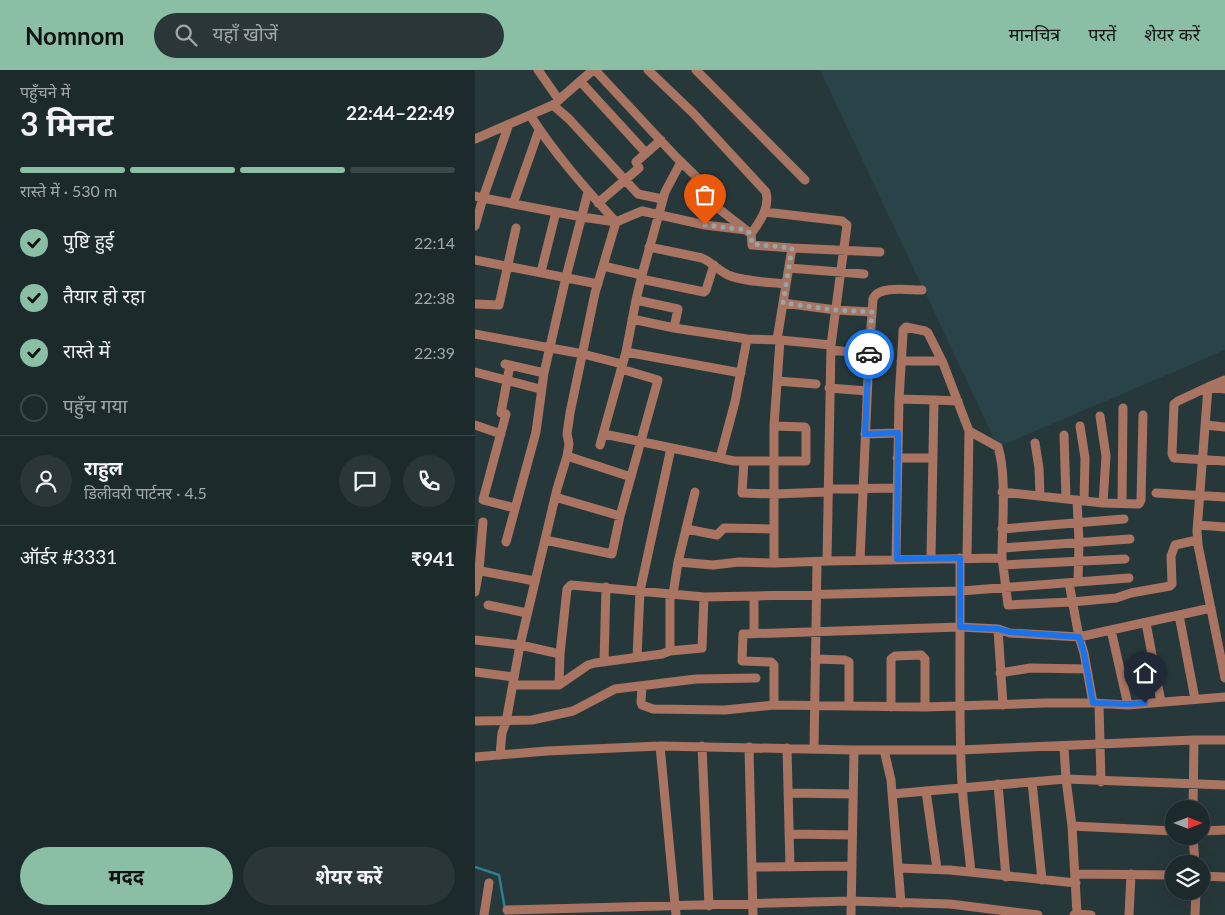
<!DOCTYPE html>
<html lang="hi">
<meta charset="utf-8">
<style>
:root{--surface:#1d2a2c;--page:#2a3638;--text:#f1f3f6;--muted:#a0a7a9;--line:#3b4648;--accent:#8abfa5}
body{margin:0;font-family:Lato,"Noto Sans Devanagari",sans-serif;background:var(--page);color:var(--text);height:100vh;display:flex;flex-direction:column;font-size:19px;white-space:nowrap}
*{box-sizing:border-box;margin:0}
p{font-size:16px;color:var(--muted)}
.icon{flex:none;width:28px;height:28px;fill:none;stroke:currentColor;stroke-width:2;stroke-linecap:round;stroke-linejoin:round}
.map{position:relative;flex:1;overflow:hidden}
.side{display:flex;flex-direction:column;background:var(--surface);width:475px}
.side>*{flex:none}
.needle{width:32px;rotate:90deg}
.fabs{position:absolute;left:690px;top:730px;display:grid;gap:10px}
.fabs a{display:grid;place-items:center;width:45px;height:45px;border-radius:50%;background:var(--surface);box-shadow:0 5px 20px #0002,0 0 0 1px var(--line);font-size:25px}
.pin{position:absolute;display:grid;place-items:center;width:42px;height:42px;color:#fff;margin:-51px -21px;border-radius:50% 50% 50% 0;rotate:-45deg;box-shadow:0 0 5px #0007}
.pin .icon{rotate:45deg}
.courier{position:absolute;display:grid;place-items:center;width:50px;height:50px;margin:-25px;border:4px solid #1a73e8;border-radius:50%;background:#fff;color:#222;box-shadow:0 1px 6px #0007}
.summary em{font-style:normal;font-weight:700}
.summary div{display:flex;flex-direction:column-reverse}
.summary{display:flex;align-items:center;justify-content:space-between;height:85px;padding:0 20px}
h1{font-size:32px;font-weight:700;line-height:38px}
.bar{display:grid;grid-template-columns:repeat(4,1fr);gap:8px 5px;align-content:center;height:60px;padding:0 20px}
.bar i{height:6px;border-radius:4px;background:var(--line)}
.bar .selected{background:var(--accent)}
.bar p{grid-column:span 4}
.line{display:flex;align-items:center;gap:12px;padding:0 20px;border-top:1px solid var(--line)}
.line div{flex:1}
.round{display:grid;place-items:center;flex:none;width:52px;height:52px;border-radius:26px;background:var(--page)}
ol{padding:0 20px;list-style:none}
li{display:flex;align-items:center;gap:15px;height:55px}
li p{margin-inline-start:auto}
li .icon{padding:5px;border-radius:50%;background:var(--accent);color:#111;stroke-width:4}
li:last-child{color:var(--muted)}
li i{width:28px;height:28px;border:2px solid var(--line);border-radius:50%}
.cta{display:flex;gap:10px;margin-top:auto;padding:10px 20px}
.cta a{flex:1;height:58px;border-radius:30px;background:var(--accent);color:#111;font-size:20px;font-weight:700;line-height:58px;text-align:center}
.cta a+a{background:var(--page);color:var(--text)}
header{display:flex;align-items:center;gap:30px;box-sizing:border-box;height:70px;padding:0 25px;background:var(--accent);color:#111}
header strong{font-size:24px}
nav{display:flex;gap:28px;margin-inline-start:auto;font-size:18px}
.search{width:350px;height:45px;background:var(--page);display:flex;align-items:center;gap:12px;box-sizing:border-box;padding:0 18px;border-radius:28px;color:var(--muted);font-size:19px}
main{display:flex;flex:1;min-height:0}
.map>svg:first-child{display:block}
.built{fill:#2a4348}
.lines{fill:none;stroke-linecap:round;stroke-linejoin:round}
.stream{stroke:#2c7f8f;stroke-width:2.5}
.street{stroke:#a97461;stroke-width:9}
.done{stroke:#98a5a8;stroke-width:5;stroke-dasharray:0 9}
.route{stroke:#1a73e8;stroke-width:6}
</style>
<header>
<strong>Nomnom</strong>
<div class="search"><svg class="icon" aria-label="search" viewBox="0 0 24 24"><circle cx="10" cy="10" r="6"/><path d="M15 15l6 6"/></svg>यहाँ खोजें</div>
<nav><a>मानचित्र</a><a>परतें</a><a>शेयर करें</a></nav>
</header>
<main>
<section class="side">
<div class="summary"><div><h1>3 मिनट</h1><p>पहुँचने में</p></div><em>22:44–22:49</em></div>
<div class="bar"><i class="selected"></i><i class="selected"></i><i class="selected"></i><i></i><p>रास्ते में · 530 m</p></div>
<ol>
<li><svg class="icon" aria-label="check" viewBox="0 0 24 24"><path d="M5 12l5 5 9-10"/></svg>पुष्टि हुई<p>22:14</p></li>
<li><svg class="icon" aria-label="check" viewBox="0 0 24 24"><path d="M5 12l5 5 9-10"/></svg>तैयार हो रहा<p>22:38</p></li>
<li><svg class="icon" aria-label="check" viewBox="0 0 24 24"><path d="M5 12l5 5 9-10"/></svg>रास्ते में<p>22:39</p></li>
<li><i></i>पहुँच गया</li>
</ol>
<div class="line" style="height:90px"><a class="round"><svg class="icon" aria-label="person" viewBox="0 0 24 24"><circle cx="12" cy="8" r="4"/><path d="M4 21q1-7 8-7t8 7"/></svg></a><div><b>राहुल</b><p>डिलीवरी पार्टनर · 4.5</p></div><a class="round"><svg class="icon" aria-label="chat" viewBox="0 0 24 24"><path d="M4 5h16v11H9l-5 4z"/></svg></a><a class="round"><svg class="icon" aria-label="phone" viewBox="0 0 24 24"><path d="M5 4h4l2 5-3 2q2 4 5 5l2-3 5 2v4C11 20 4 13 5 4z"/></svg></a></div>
<div class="line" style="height:65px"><div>ऑर्डर #3331</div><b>₹941</b></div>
<div class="cta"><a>मदद</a><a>शेयर करें</a></div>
</section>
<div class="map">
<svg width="750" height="845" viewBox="0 0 750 845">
<rect width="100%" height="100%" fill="#27383b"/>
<!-- built -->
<path class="built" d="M345,0H750V280L523,377Z"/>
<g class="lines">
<!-- stream -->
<path class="stream" d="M0,797L24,805L31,845"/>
<!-- street -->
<path class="street" d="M63,0L84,30
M120,0L201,87L244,129L239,135L276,164L277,175L317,178L308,233L361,240L397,242
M173,0L218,43L291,122C295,138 285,151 276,164
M221,0L330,110
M105,11L171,83
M78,35L94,49L163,124L187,129
M0,69L78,35L118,0
M0,126L8,128L34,54
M123,133L164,98L161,92L186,70
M38,134L64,60
M290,142L367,151L372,155L356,275L352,491L527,488L528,495L650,489
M0,156L8,128L107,147L141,152L167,141L230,155L271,160
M174,177L227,188C236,192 243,200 253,205C270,212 293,212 311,214
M317,178L405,182
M0,190L123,214
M128,196L167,205L161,230L203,239L199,258L272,269L305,270
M314,198L389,204
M66,202L81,142
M167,205L190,122L206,92
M166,209L229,222L231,220L239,195
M0,234L24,235L41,158
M157,249L199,258
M0,264L108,284L147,294
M302,270L308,233
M356,280L394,284L385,490
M151,282L266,303
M394,284L398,229C403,215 434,220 447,220
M426,291H467
M30,294L69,303
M35,295L26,343L31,344L8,430L40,438
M0,302L65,319
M750,310L733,317L722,461L723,475L750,608
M302,311L341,314
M354,318L392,321
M750,319L733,317L703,331L699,334L697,384L699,388L750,391
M459,330L424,329L428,264V260L431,257L450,261L453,263L468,293L494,361L523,377C532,405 527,457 527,488
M625,346L631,386L628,433
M0,355L26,364
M730,355L750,357
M605,356L610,388L609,431
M129,364L245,388L260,332L272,269
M390,364L423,363
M589,365L591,428
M560,373L564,398L565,426
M125,375L151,282L161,230
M92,386L156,407
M245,388L259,391H331V359L330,357L299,356
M422,388H458
M269,391L267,423L300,424L351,422L353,419L422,418
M527,422L628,433L664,434L666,430L668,345
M681,423L750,427
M80,427L145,446
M602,430L604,472L603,512
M647,433L648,338
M723,455L750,457
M211,459L242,465L249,458L299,459
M527,459L649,449
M70,470L137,484L145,446L183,310L146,299
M31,472L61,362L69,303L91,207L113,122
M527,478L655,469
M456,488L459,330L483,331
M485,488V557L523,559L535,563L604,567L736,538
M492,488L494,361
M421,489L424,329
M352,491L299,493V356L305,270L356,275
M203,492L238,495L264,492L299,493
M528,495L533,535L596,532L641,528L656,523L695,516L697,514L696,486L700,475L722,470
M0,500L60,511
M594,513L604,567L609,583L618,633
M0,522L4,500L8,452
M195,524V581
M198,524L203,492L220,422
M279,526V562
M13,535L52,543
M704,545L720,629
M671,553L686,632
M523,559L528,635
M636,560L653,635
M0,570L45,575L85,584
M162,587L165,521L196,378
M340,589L370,590L374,592V636
M129,592L131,517
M0,602L39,607
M525,603L555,598L612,599
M38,615H84L113,595L120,593L187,584L195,581L227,578L229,527
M84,615L85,584L92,519L96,515L229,527L279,526L486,521L654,508
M167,616L166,632L167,635L178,639L250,640L299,635
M624,634L626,712
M416,637V589L420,586L446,585L450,589V637
M0,651L57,650L98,641L140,619L221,609L281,608
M719,670H750
M185,676L201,845
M227,676L234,836
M274,677L278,845
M589,677L591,709L597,756L602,844L599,845
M312,678L315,797
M339,679L342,493
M409,680L416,710L426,833
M25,685L27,663L31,652L45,575L82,419L92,386L94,374L92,364L95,343L120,223L141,152C110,118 79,83 55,45
M0,687L72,681L185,676L379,680H485L719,670L718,739
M557,712L567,810
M523,714L531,807
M451,721L462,799
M313,723L378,724
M417,724L591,709L750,715
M597,756L699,761
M726,761L750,760
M314,764L377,765
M718,766L720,794
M277,797L377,796
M423,798L475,800L601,813
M496,802C493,773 489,743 487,714C484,662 485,609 485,557L268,564L267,591L296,592L299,595V635L450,637L570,633H618L653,635L750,627
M600,804L699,805
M726,806L750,807
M32,840L376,831L475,834L563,845
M602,844L616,845
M9,845L14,813
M376,845L379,680
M654,845L656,804
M720,845L721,821"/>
</g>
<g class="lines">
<!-- done -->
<path class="done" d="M230,155L271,160L276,164L277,174L317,178L308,233L360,240L397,242L394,284"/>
<!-- route -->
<path class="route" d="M394,284L390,364L423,363L422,489L485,488V557L523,559L535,562L604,567L609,583L618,633L653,634L670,633"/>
</g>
</svg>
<div class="fabs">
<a><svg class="needle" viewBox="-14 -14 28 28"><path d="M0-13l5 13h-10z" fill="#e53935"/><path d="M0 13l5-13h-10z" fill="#a0a7a9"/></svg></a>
<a><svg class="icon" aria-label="layers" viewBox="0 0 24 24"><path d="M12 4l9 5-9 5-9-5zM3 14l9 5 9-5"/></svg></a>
</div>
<div class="pin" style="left:230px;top:155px;background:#ea580c"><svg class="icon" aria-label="bag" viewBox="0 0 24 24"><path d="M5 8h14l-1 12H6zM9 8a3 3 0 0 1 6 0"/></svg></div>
<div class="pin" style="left:670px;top:633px;background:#1f2937"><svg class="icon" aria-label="home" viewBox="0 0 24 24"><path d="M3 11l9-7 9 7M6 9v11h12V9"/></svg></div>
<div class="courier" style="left:394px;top:284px"><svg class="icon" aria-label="car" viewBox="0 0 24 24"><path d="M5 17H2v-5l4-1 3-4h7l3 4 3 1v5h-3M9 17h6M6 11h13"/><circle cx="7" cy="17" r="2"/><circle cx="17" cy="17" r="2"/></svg></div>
</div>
</main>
